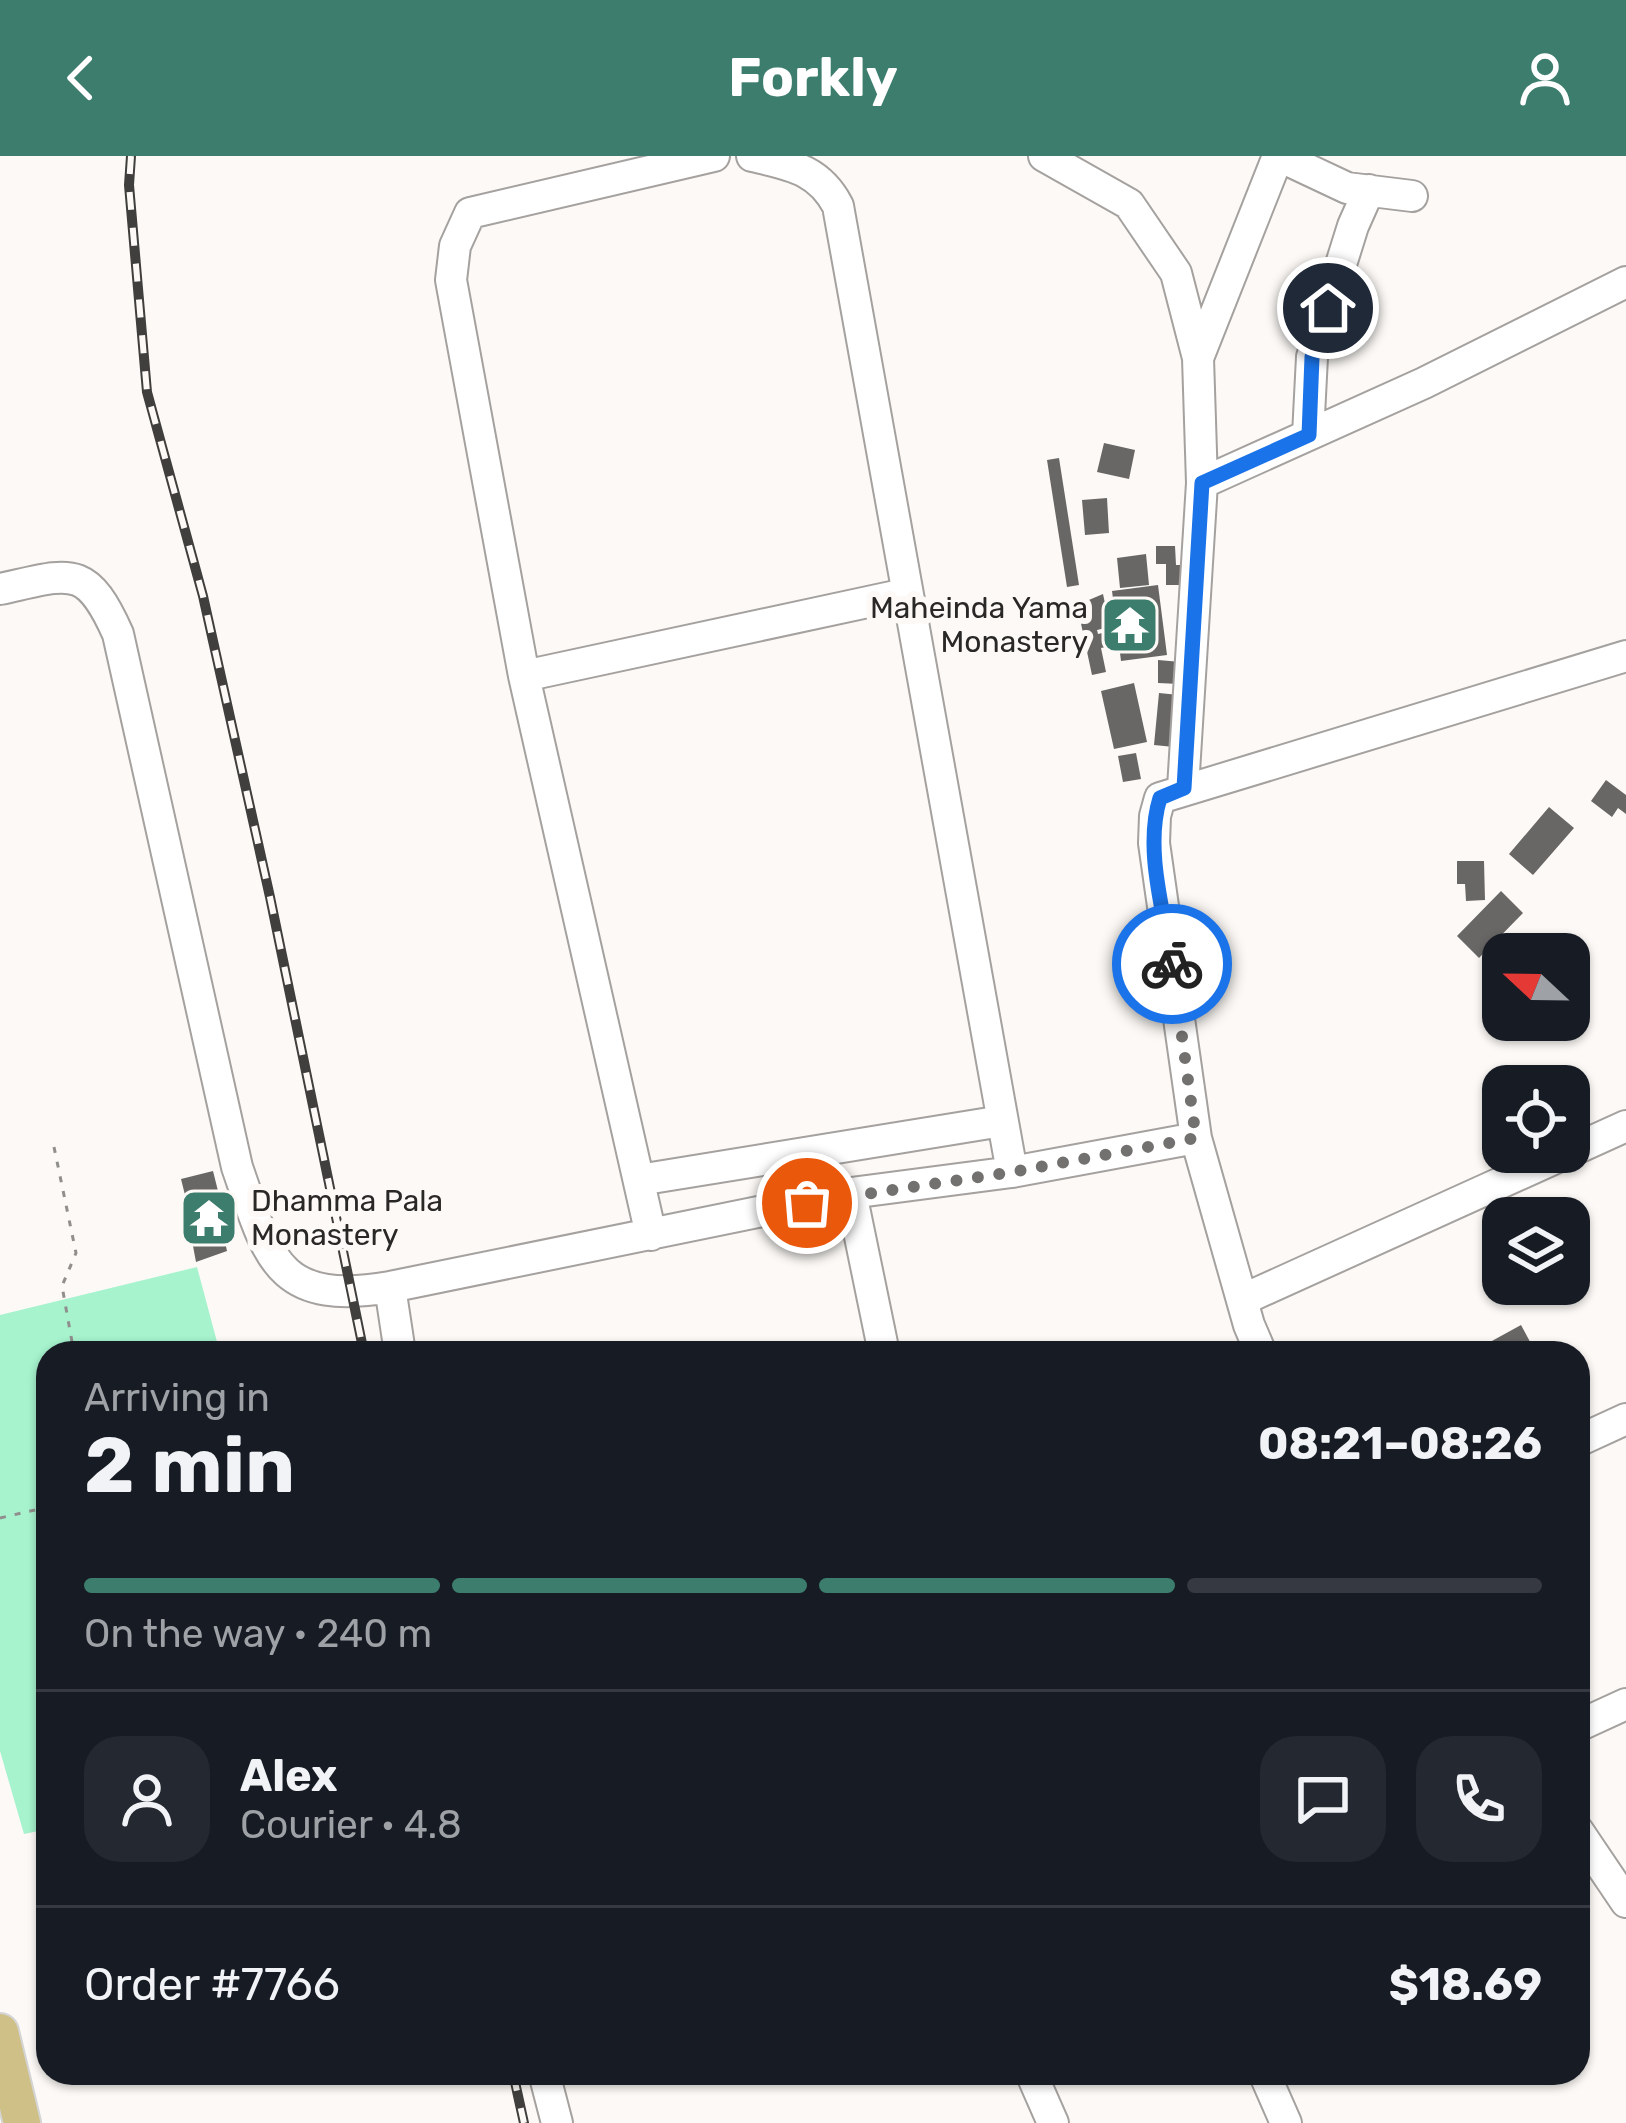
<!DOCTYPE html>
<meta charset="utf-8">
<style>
:root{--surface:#171b24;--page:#242831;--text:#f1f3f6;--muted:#9ea1a6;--line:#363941;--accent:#3d7d6d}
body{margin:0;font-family:Rubik,sans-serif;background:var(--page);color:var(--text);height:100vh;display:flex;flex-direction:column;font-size:45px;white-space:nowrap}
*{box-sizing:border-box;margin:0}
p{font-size:39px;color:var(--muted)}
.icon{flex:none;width:66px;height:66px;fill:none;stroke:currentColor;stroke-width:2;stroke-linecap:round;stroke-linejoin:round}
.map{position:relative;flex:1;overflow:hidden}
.details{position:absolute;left:36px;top:1185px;width:1554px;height:744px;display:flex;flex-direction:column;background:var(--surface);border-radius:36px;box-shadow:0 3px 9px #0004}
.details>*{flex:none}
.needle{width:78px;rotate:292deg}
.buttons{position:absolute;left:1482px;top:777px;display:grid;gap:24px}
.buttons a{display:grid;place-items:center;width:108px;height:108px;border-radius:24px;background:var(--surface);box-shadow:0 3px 9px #0004;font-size:60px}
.pin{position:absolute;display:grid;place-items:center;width:102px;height:102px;color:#fff;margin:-51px;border:6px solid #fff;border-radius:50%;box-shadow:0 3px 12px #0007}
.courier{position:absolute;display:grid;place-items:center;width:120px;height:120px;margin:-60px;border:9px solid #1a73e8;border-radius:50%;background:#fff;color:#222;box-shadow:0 3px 15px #0007}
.summary em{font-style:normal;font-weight:700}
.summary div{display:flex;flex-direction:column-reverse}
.summary{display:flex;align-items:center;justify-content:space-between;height:204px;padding:0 48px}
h1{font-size:78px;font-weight:700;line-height:90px}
.bar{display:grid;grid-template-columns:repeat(4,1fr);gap:18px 12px;align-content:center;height:144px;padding:0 48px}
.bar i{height:15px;border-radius:9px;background:var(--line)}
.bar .on{background:var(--accent)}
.bar p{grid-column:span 4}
.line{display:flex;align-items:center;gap:30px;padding:0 48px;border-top:3px solid var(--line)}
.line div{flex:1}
.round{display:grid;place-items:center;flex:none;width:126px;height:126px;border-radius:36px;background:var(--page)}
header{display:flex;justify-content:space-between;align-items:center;height:156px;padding:0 48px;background:var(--accent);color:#fff;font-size:54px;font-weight:700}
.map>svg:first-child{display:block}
.green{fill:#a6f3ce}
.building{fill:#696765}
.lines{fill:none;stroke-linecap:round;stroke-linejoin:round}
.minor-casing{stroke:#a4a19f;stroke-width:34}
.major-casing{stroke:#d4d4d4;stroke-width:40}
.path{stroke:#918f8d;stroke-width:3;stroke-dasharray:6 9;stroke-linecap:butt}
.minor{stroke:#fff;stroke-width:30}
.major{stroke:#cfc088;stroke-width:36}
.rail-casing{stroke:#403f3d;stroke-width:10}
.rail{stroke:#fcf9f6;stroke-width:6;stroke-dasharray:18;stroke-linecap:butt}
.done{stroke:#73716f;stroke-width:12;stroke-dasharray:0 21.6}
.route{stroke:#1a73e8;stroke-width:15}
.labels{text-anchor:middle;stroke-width:12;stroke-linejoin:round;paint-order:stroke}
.poi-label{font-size:30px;fill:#292827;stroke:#fcf9f6;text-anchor:end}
</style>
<header><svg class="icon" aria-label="back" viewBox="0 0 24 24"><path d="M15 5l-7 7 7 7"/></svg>Forkly<svg class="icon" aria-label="person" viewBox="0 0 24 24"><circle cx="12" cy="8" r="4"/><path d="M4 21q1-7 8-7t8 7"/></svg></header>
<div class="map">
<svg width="1626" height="1967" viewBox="0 0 1626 1967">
<rect width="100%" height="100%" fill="#fcf9f6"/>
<!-- green -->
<path class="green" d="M197,1111L220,1197H48V1673L24,1678L0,1595V1159Z"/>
<!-- building -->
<path class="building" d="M1104,287L1135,294L1129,323L1097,316Z
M1059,302L1079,429L1067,431L1047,304Z
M1107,342L1109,377L1085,379L1082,344Z
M1156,390H1175L1176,409H1185V429H1166V408H1156Z
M1146,398L1149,429L1120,432L1117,402Z
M1158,429L1167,499L1121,505L1112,435Z
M1103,438L1110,471L1097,474L1098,478L1107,476L1110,490L1101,492L1106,516L1092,519L1077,449Z
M1158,504L1181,506L1179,528L1158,527Z
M1134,527L1147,586L1114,593L1101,535Z
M1159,537L1179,539L1174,591L1154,589Z
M1136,597L1141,623L1123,626L1118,600Z
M1606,624L1626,639V658L1618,652L1612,661L1591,645Z
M1549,651L1574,672L1533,719L1509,698Z
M1457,705H1484L1485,744L1466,745L1465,728H1457Z
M1501,735L1523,757L1479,802L1457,780Z
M213,1015L222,1051L190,1059L181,1023Z
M203,1071L206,1085L224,1081L227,1095L196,1106L190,1074Z
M1521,1169L1536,1197H1470Z"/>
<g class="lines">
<!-- minor casing -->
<g class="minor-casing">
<path id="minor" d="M752,0C790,9 819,13 838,50L1012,1016
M1044,0L1129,48L1176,117L1198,202L1202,327L1183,632
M1279,0L1347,32L1412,40
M1198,202L1278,0
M1308,279L1312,201L1353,70L1369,34
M1202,327L1424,227L1626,126
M0,433C70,418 86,406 118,478L237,1011C269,1103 277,1150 390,1131L851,1037L1012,1016L1196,982
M524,520L905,438
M639,1024L1002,965
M851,1037L884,1197
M651,1079L524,520L451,124L455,90L470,57L714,0
M390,1131L400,1197
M1242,1144L1626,970
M1261,1197L1249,1169L1196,982L1154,687L1155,660L1160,642L1626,500
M1578,1285L1626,1263
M1578,1570L1626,1548
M1578,1675L1626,1746
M544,1917L557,1967
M1031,1917L1053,1967
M1264,1917L1286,1967"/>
</g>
<!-- major casing -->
<g class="major-casing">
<path id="major" d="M0,1876L22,1967"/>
</g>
<!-- path -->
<path class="path" d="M54,991L76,1097L62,1130L74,1197
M0,1362L48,1351"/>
<!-- minor -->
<use href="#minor" class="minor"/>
<!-- major -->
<use href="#major" class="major"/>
<!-- rail casing -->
<g class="rail-casing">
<path id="rail" d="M131,0L129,29L147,236L203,440L270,741L364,1197
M513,1917L524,1967"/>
</g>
<!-- rail -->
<use href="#rail" class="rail"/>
</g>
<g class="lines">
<!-- done -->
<path class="done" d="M807,1047L1012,1016L1196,982L1172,808"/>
<!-- route -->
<path class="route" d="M1172,808C1164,756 1144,693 1160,642L1184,632L1202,327L1309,279L1312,201L1328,152"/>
</g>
<!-- icons -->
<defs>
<g id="temple-square" transform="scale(3)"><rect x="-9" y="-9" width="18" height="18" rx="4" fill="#3d7d6d" stroke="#fcf9f6"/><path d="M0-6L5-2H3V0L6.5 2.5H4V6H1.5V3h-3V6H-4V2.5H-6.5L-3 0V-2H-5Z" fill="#fff"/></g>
</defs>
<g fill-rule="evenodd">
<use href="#temple-square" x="1130" y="469"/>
<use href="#temple-square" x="209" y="1062"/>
</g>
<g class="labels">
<!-- poi labels -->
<g class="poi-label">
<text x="1088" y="462">Maheinda Yama<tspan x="1088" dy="34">Monastery</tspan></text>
<text x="251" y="1055" text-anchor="start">Dhamma Pala<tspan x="251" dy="34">Monastery</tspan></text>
</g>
</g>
</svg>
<div class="buttons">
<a><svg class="needle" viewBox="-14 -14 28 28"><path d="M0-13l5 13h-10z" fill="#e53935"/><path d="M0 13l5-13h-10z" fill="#9ea1a6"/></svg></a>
<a><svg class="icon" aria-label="locate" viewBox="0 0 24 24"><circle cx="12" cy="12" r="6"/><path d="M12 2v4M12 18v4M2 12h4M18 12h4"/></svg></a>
<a><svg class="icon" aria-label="layers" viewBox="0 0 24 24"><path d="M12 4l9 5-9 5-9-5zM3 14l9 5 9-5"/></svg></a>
</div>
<div class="pin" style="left:807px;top:1047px;background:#ea580c"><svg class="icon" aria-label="bag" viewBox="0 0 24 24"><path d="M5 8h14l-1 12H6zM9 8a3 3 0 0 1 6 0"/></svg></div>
<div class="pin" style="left:1328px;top:152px;background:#1f2937"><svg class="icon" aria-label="home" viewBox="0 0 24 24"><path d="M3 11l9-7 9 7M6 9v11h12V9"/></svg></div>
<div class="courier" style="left:1172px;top:808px"><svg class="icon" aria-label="bike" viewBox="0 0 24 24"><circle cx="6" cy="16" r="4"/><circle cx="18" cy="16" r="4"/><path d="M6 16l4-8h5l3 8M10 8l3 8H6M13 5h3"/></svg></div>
<section class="details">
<div class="summary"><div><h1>2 min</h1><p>Arriving in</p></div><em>08:21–08:26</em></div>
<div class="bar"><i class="on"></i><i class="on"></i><i class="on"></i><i></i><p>On the way · 240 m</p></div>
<div class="line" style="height:216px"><a class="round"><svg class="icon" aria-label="person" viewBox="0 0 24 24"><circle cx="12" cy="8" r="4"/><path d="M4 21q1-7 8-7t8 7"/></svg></a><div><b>Alex</b><p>Courier · 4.8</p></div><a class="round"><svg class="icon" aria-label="chat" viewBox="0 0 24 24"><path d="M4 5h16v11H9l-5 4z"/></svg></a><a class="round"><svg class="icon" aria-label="phone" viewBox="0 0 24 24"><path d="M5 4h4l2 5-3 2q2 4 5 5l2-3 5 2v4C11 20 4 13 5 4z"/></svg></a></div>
<div class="line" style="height:156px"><div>Order #7766</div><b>$18.69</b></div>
</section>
</div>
